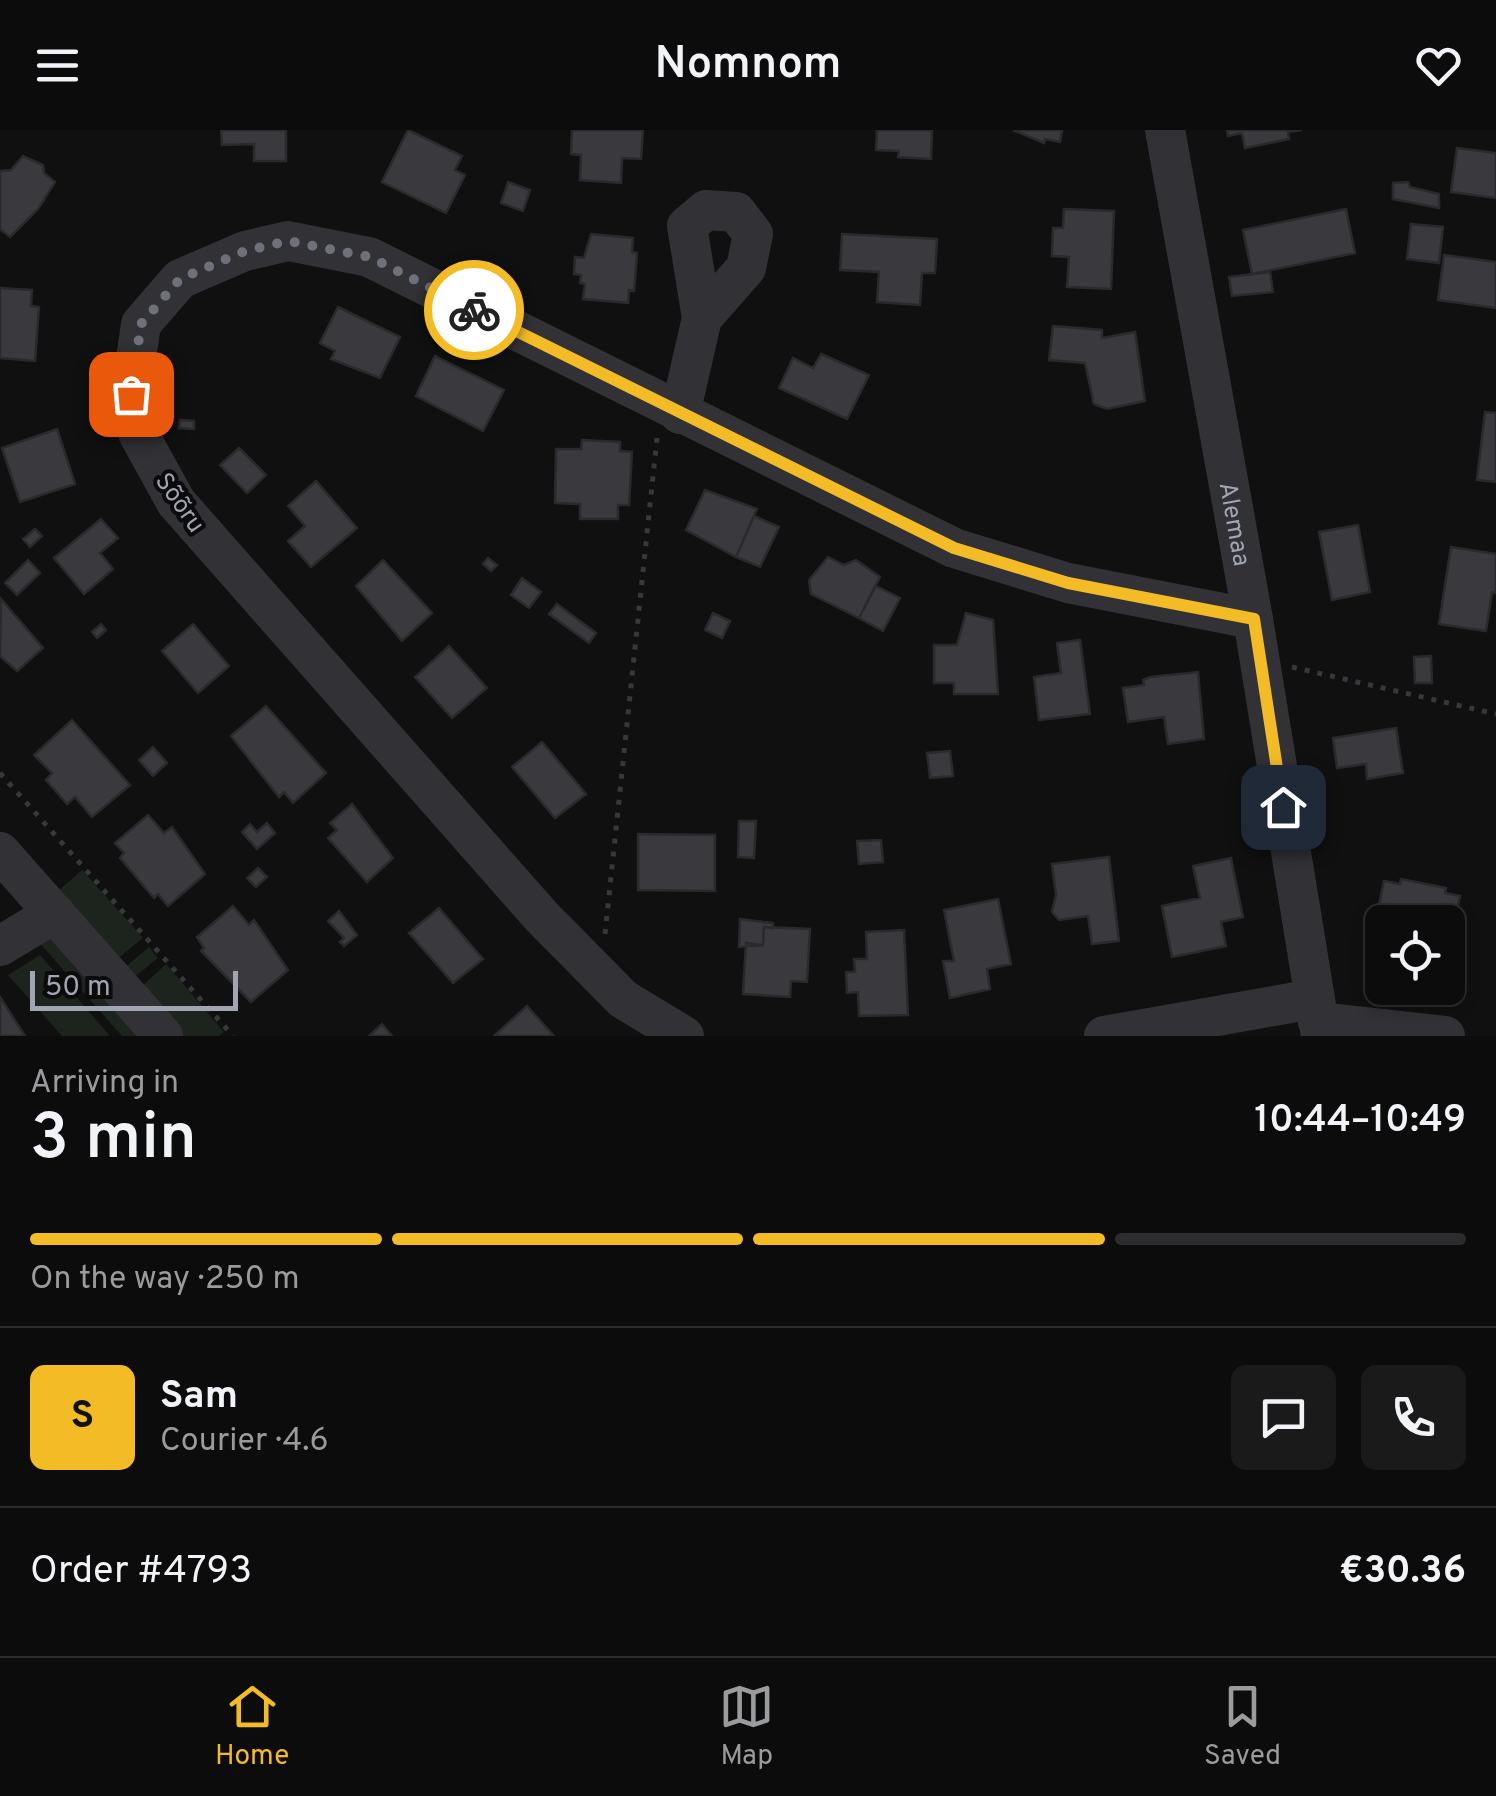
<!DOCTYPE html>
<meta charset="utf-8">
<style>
:root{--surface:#0c0c0d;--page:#1a1a1b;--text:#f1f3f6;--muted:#9a9b9d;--line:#2c2c2e;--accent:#f3bb26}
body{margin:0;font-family:Overpass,sans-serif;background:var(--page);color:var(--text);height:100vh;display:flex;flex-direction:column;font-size:38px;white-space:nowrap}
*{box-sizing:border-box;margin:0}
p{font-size:32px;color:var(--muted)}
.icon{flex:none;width:55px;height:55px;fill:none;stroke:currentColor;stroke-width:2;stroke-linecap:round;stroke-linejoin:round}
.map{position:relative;height:906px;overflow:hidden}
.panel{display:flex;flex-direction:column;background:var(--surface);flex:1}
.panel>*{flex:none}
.controls{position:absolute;left:1365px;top:775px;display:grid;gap:20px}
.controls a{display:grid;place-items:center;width:100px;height:100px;border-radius:15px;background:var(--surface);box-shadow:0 5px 15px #0003,0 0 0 2px var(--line);font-size:50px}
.scale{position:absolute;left:30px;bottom:25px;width:208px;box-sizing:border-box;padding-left:10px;border:5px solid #a1a5b2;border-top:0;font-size:28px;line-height:35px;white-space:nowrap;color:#a1a5b2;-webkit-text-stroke:8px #0b0b0c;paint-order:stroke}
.pin{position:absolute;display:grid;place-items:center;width:85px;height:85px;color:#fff;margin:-42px;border-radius:20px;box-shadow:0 5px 15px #0006}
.courier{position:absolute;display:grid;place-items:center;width:100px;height:100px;margin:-50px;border:8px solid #f3bb26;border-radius:50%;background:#fff;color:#222;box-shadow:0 2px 12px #0007}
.summary em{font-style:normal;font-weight:600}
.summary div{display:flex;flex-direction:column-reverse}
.summary{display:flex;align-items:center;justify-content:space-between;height:170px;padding:0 30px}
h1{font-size:65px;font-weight:600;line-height:75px}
.bar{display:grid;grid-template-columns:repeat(4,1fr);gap:15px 10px;align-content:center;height:120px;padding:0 30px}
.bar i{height:12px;border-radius:8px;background:var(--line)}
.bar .active{background:var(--accent)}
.bar p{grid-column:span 4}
.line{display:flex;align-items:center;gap:25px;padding:0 30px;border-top:2px solid var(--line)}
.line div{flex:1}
.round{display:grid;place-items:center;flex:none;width:105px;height:105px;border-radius:15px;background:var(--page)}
header{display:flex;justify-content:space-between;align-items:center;height:130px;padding:0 30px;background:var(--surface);font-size:45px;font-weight:600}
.tabs{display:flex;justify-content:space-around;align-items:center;height:140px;border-top:2px solid var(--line);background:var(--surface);font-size:28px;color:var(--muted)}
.tabs a{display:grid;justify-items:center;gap:5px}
.tabs .active{color:var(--accent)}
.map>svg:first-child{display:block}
.grass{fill:#1c241d}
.building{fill:#3a3a3e;stroke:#2a2a2d;stroke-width:2.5}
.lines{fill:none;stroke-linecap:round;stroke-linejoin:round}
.path{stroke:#37383d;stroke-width:5;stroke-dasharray:5 8;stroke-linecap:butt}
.minor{stroke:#313136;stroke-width:40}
.done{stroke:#6e717a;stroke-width:10;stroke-dasharray:0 18}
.route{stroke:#f3bb26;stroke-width:12}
.labels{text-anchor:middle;stroke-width:8;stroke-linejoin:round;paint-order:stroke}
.street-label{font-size:25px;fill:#a1a5b2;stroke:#0b0b0c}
</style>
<header><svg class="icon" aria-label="menu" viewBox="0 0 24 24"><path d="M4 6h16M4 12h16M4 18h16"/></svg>Nomnom<svg class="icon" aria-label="heart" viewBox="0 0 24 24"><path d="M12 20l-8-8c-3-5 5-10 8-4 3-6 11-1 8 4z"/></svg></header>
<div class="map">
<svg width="1496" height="906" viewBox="0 0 1496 906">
<rect width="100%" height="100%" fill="#101011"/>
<!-- grass -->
<path class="grass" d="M82,740L143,808L117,829L56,763Z
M47,807L59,810L144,906H122L36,809Z
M149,817L158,828L132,849L124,838Z
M40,825L110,906H62L8,845Z
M166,834L224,902L219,906H182L140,858Z"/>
<!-- building -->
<path class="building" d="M221,0H286V31H254V14L222,15Z
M408,0L462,26L455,40L465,45L446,83L382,52Z
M572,0H643L641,29L622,28L621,53L580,50L581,25L571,24Z
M877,0H932L931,29L898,27L899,21L876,20Z
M1013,0H1062L1060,12L1045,9L1044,13Z
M1227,0H1302L1288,2L1289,9L1245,18L1242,3L1228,6Z
M1457,18L1496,23V68L1451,62Z
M23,26L43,35L44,43L55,52L38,79L10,107L0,99V41L11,40Z
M508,52L530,60L523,81L501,73Z
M1408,52L1410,57L1439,64V78L1393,69V53Z
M1064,79L1114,81L1111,159L1067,157L1069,127L1052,126L1053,98H1063Z
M1346,79L1355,123L1252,144L1243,100Z
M1411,94L1443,97L1439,133L1407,129Z
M591,104L633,108L632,122L637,123L634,161L629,160L628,173L583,169L585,154L580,153L581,145L574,144L575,127L584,128Z
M842,104L937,109L935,143H922L920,175L877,172L879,142L840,140Z
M1444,125L1496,132V178L1438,170Z
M1270,142L1273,162L1232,166L1229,147Z
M0,158L32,160L31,176L39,177L35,231L0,228Z
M338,177L400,207L380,248L331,229L335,221L320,213Z
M1053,196L1102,200V208L1135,202L1145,271L1107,279L1094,274L1085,233L1049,230Z
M821,224L869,245L847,289L779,258L793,228L813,238Z
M435,226L504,260L483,301L416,266Z
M1485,282L1496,283V352L1477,350Z
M180,290L194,291V299L179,298Z
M57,299L75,354L20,372L2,318Z
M582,310L620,312V321L632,322L629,375H618V389H580V374L555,373L556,319H581Z
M239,318L266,345L247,363L220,335Z
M316,351L357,398L311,437L288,411L305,396L288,376Z
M705,360L757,379L736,427L686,400Z
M754,386L779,397L760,437L736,427Z
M101,389L118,408L100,423L113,439L84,464L54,428Z
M1358,395L1370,462L1332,470L1319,402Z
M35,399L42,406L30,417L23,409Z
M1451,417L1496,424V463L1492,462L1486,501L1439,494Z
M828,427L844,435L856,430L880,447L859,488L811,464L809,450Z
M488,428L497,435L491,441L483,434Z
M28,430L40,443L17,465L5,453Z
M383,430L432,483L402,511L356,456Z
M522,448L541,462L529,478L511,465Z
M876,456L900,468L883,501L859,488Z
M1,469L43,518L17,541L0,526Z
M557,474L596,503L589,513L549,484Z
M713,483L730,491L722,508L705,500Z
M966,483L993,490L998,564H954V553H934V515H957Z
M101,494L106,500L97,508L92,502Z
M193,494L229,536L198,563L162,521Z
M1080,510L1090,584L1039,590L1034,547L1061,543L1057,513Z
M449,516L487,558L452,588L415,547Z
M1431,526L1432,553H1415L1414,527Z
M1198,542L1204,609L1168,614L1164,587L1128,592L1123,558L1144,555L1143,550L1150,547Z
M266,576L326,643L293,673L284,662L279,667L231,606Z
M72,590L130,655L92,687L75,667L67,674L46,650L52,643L34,625Z
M1396,598L1403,643L1367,649L1366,634L1337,638L1333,608Z
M542,612L586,664L555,688L512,637Z
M153,617L167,633L153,646L139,630Z
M950,621L953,646L930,648L927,623Z
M352,674L393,728L367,752L328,708L337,700L330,693Z
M148,685L164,703L172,697L205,744L168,776L158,764L154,768L120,728L124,723L115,713Z
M739,691H756L754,728L738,727Z
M267,693L275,703L257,719L242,702L250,694L257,702Z
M638,704L715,705V761L638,760Z
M881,710L883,732L859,734L857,711Z
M1109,727L1119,811L1092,814L1088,786L1059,790L1052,782L1056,765L1052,734Z
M1231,728L1243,787L1221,792L1226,816L1172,827L1162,776L1200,768L1193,736Z
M258,738L267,747L256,757L247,748Z
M1401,749L1446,758L1445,763L1460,766L1450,813L1448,792H1382V799L1374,798L1384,751L1400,754Z
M998,769L1011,834L987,839L990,859L950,868L943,831H954L944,780Z
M233,776L249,795L254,790L288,840L251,872L201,821L204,818L197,807Z
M439,778L483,829L453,853L409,803Z
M339,781L357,805L344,816L340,812L344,808L328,791Z
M740,789L773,793V798L764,797L763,815L739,817Z
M764,797L810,799L807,852L791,851L790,867L743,864L746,813L763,815Z
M904,800L908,885L859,886L858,862L847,863L846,842H855L854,829H867L866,802Z
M0,867L25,906H0Z
M527,876L554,906H494Z
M382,894L392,906H369Z"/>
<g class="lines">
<!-- path -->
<path class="path" d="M1292,537L1496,584
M0,643L233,906
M605,804L657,308"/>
<!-- minor -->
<g class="minor">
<path id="s1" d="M1165,0L1253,489L1321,906"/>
<path d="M680,284L702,188L687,96L706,80L736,82L753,104L746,138L702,188"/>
<path d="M0,722L163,906"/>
<path d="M0,816L55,783"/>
<path d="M1318,892L1445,906"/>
<path d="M684,906L623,869L542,787L176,372L138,303L131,264L141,194L180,149L245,121L288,111L369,127L954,418L1068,453L1253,489"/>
<path d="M1104,906L1313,869"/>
</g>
</g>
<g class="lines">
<!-- done -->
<path class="done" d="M131,264L141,194L180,149L245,121L288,111L370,127L474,180"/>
<!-- route -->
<path class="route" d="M474,180L954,418L1068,453L1254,489L1283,677"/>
</g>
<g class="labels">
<!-- street labels -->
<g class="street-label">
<text transform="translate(181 372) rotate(55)" y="9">Sõõru</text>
<text dy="9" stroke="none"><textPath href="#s1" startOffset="400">Alemaa</textPath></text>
</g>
</g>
</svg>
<div class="controls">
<a><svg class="icon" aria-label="locate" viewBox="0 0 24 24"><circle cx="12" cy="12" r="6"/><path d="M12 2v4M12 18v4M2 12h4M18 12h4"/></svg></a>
</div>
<div class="scale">50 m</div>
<div class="pin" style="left:131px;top:264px;background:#ea580c"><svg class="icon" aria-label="bag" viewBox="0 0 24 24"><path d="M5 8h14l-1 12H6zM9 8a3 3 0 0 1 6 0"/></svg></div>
<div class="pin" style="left:1283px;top:677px;background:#1f2937"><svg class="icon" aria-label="home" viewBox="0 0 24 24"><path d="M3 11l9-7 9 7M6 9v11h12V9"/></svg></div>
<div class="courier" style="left:474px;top:180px"><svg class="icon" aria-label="bike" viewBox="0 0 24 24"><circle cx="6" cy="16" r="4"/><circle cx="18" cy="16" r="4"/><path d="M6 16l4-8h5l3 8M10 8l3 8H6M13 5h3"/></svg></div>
</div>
<section class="panel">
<div class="summary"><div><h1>3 min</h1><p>Arriving in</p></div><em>10:44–10:49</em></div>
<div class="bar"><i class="active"></i><i class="active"></i><i class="active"></i><i></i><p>On the way · 250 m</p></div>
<div class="line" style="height:180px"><b class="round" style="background:var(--accent);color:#111">S</b><div><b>Sam</b><p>Courier · 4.6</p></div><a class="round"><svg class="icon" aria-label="chat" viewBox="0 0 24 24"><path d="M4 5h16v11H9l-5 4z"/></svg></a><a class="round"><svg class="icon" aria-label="phone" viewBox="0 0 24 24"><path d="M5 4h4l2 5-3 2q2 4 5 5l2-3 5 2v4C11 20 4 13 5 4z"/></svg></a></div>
<div class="line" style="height:130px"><div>Order #4793</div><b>€30.36</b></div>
</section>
<nav class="tabs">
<a class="active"><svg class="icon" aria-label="home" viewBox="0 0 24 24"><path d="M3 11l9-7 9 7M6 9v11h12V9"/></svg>Home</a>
<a><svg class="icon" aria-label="map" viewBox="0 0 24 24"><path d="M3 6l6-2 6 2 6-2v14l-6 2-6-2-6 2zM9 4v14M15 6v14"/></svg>Map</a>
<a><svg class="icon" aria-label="saved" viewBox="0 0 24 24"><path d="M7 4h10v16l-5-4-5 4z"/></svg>Saved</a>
</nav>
